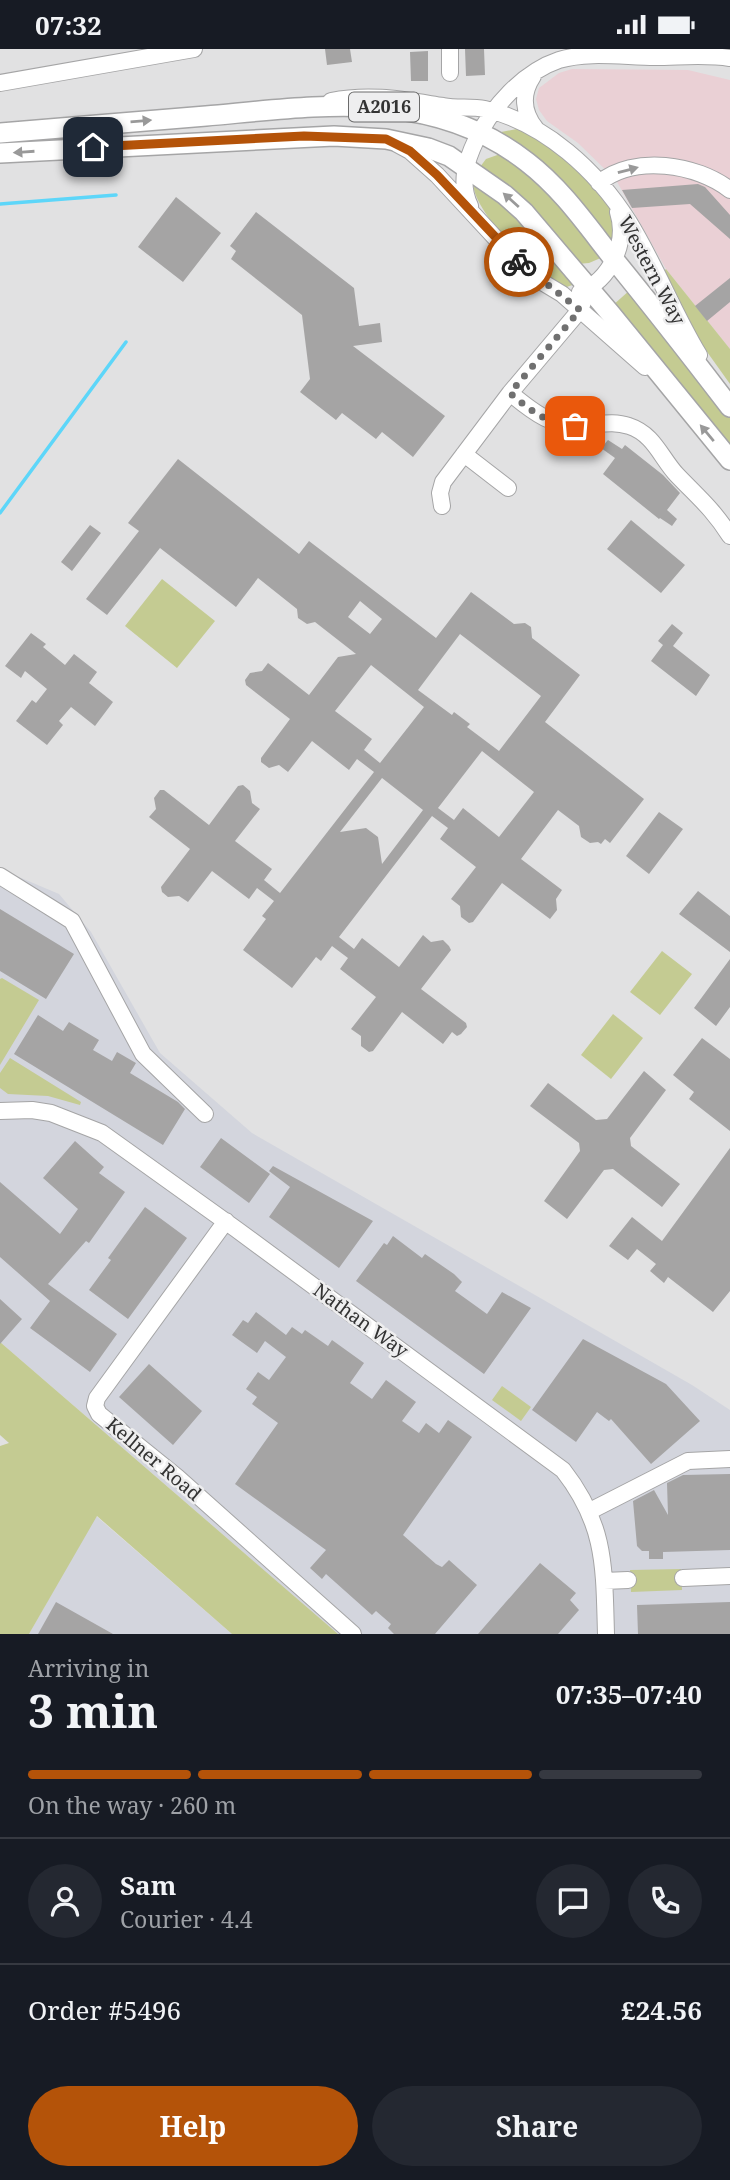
<!DOCTYPE html>
<meta charset="utf-8">
<style>
:root{--surface:#171b24;--page:#242831;--text:#f1f3f6;--muted:#9ea1a6;--line:#363941;--accent:#b45309}
body{margin:0;font-family:"Noto Serif",serif;background:var(--page);color:var(--text);height:100vh;display:flex;flex-direction:column;font-size:26px;white-space:nowrap}
*{box-sizing:border-box;margin:0}
p{font-size:23px;color:var(--muted)}
.icon{flex:none;width:38px;height:38px;fill:none;stroke:currentColor;stroke-width:2;stroke-linecap:round;stroke-linejoin:round}
.map{position:relative;height:1585px;overflow:hidden}
.panel{display:flex;flex-direction:column;background:var(--surface);flex:1}
.panel>*{flex:none}
.pin{position:absolute;display:grid;place-items:center;width:60px;height:60px;color:#fff;margin:-30px;border-radius:14px;box-shadow:0 4px 10px #0006}
.courier{position:absolute;display:grid;place-items:center;width:70px;height:70px;margin:-35px;border:5px solid #b45309;border-radius:50%;background:#fff;color:#222;box-shadow:0 2px 9px #0007}
.overview em{font-style:normal;font-weight:700}
.overview div{display:flex;flex-direction:column-reverse}
.overview{display:flex;align-items:center;justify-content:space-between;height:119px;padding:0 28px}
h1{font-size:46px;font-weight:700;line-height:52px}
.bar{display:grid;grid-template-columns:repeat(4,1fr);gap:10px 7px;align-content:center;height:84px;padding:0 28px}
.bar i{height:9px;border-radius:5px;background:var(--line)}
.bar .selected{background:var(--accent)}
.bar p{grid-column:span 4}
.line{display:flex;align-items:center;gap:18px;padding:0 28px;border-top:2px solid var(--line)}
.line div{flex:1}
.round{display:grid;place-items:center;flex:none;width:74px;height:74px;border-radius:37px;background:var(--page)}
.cta{display:flex;gap:14px;margin-top:auto;padding:14px 28px}
.cta a{flex:1;height:80px;border-radius:42px;background:var(--accent);color:#fff;font-size:28px;font-weight:700;line-height:80px;text-align:center}
.cta a+a{background:var(--page);color:var(--text)}
.status{display:flex;justify-content:space-between;align-items:center;height:49px;padding:0 35px;background:var(--surface);direction:ltr}
.status svg{height:19px;fill:currentColor}
.map>svg:first-child{display:block}
.commercial{fill:#ead0d5}
.built{fill:#d3d5dd}
.green{fill:#c4cb92}
.lines{fill:none;stroke-linecap:round;stroke-linejoin:round}
.stream{stroke:#5dd6f9;stroke-width:3.5}
.building{fill:#a5a4a4;fill-rule:evenodd}
.minor-casing{stroke:#a5a5a6;stroke-width:18}
.major-casing{stroke:#a5a5a6;stroke-width:22}
.minor{stroke:#fff;stroke-width:16}
.major{stroke:#fff;stroke-width:19}
.oneway{fill:#999}
.done{stroke:#707070;stroke-width:7;stroke-dasharray:0 12.6}
.route{stroke:#b45309;stroke-width:9}
.labels{text-anchor:middle;stroke-width:5;stroke-linejoin:round;paint-order:stroke}
.shield{fill:#eeeeef;stroke:#6b6b6b;stroke-width:2}
.shield-label{font-size:18px;font-weight:bold;fill:#333}
.street-label{font-size:19px;fill:#333;stroke:#eeeeef}
</style>
<div class="status"><b>07:32</b><svg viewBox="0 0 49 12"><path d="M0 12V9h3v3zM5 12V6h3v6zM10 12V3h3v9zM15 12V0h3v12zM26 1h20v11H26zM47 4h2v5h-2z"/></svg></div>
<div class="map">
<svg width="730" height="1585" viewBox="0 0 730 1585">
<rect width="100%" height="100%" fill="#e1e1e2"/>
<!-- commercial -->
<path class="commercial" d="M572,20L688,21L730,31V300L666,220L616,131L578,94L547,72L539,61L536,50L539,39L559,24Z"/>
<!-- built -->
<path class="built" d="M0,820L59,845L91,883L160,1004L252,1084L692,1336L730,1361V1585H338L0,1293Z
M96,1467L232,1585H29Z"/>
<!-- green -->
<path class="green" d="M517,80L526,82C549,98 606,137 613,165C615,173 613,184 613,193H611L501,86V83Z
M503,104L533,126L603,208L589,214L577,215L480,118L486,110Z
M474,131L503,155L575,235L564,239C557,236 549,233 544,229C526,214 467,154 474,131Z
M666,220L730,300V335L695,286L661,225Z
M630,241L730,368V400L612,257Z
M162,530L215,572L177,619L125,577Z
M662,902L692,925L660,966L630,943Z
M2,929L39,951L0,1016V930Z
M613,965L643,989L611,1030L581,1006Z
M10,1009L81,1053L80,1056L48,1047L8,1045L0,1039V1024Z
M0,1293L338,1585H232L97,1467L29,1585H0V1397L9,1394L0,1386Z
M502,1337L531,1358L521,1372L492,1351Z
M681,1520L682,1541L631,1543L630,1521Z"/>
<g class="lines">
<!-- stream -->
<path class="stream" d="M0,155L116,146
M0,464L126,293"/>
</g>
<!-- building -->
<path class="building" d="M325,0H350L352,13L327,16Z
M465,0H484L485,26L466,27Z
M428,2V32H411L410,3Z
M698,135L705,138L730,166V190L690,155L632,159L622,141Z
M176,148L221,184L183,233L138,198Z
M256,163L354,239L359,277L380,274L382,293L353,297L445,367L413,408L382,383L376,390L342,364L336,371L300,343L310,330L302,266L231,210L236,202L230,197Z
M730,229V253L707,272L695,257Z
M608,391L622,400L625,396L663,426L680,444L667,461L677,470L672,477L660,469L659,470L603,425L615,409L601,399Z
M178,410L299,505L309,492L436,589L471,543L514,575L525,574L531,578L532,589L580,626L545,673L644,750L610,794L605,790L601,795L598,793L590,794L581,788L579,777L558,761L521,810L562,841L556,850L557,861L550,870L502,834L473,873L469,874L461,868L460,857L451,850L476,818L440,790L448,779L432,767L339,888L354,900L362,889L399,918L423,886L431,893L443,891L449,897L451,901L421,940L466,974L467,978L461,985L457,987L452,983L443,995L402,963L373,1002L369,1003L361,997V987L351,980L376,948L340,920L348,909L332,897L321,912L316,908L292,939L243,901L266,870L262,867L274,852L257,839L249,850L212,822L188,853L179,847L168,848L162,843L161,838L190,800L149,768L156,760L154,749L160,741H164L209,776L238,737L243,736L250,742L252,754L260,760L235,792L272,820L264,831L280,844L374,723L357,710L349,721L312,692L288,723L279,716L269,719L261,713V709L290,670L246,636L245,631L250,624L262,622L268,614L309,646L338,608L356,605L315,573L307,575L298,569L297,560L258,529L236,558L160,499L107,566L86,550L139,482L128,474ZM360,552L382,570L370,585L348,568ZM460,585L541,647L499,702L467,678L470,675L454,663L452,666L418,641ZM371,616L424,658L380,714L364,701L372,690L335,662ZM482,702L534,743L499,788L463,759L454,771L438,759ZM382,729L423,761L382,815L378,788L366,779L340,783Z
M631,471L685,516L661,544L607,500Z
M90,476L101,484L72,522L61,513Z
M672,575L683,584L673,597L710,626L696,647L651,612L663,596L658,592Z
M31,584L46,595L43,598L65,616L74,605L97,623L89,634L113,653L95,677L71,658L59,672L63,676L47,696L16,672L32,651L36,654L47,640L25,622L21,629L5,617Z
M659,763L683,780L649,825L626,807Z
M698,842L730,867V903L679,865Z
M0,860L74,905L46,950L0,922Z
M730,910V958L716,977L694,959Z
M38,966L63,982L69,973L99,991L93,1001L112,1012L117,1003L136,1014L130,1024L178,1053L185,1060L163,1096L14,1005Z
M702,989L730,1010V1082L689,1050L694,1043L673,1026Z
M644,1022L666,1041L630,1089L631,1097L680,1135L662,1158L613,1120L604,1121L567,1170L544,1152L580,1102L579,1094L530,1057L548,1034L596,1071L607,1070Z
M221,1089L270,1125L249,1154L200,1118Z
M75,1092L104,1118L99,1124L125,1143L89,1194L86,1192L48,1235L117,1285L90,1323L30,1279L50,1252L0,1208V1133L60,1185L78,1160L43,1129Z
M730,1099V1242L713,1263L668,1228L664,1234L650,1222L656,1215L637,1200L628,1211L609,1197L632,1168L662,1192Z
M273,1117L373,1172L339,1219L269,1168L290,1138L269,1122Z
M145,1158L187,1189L128,1270L89,1241L111,1211L108,1209Z
M393,1187L422,1209L425,1205L454,1225L462,1233L455,1242L487,1265L502,1243L531,1259L484,1325L356,1232L384,1194L387,1196Z
M0,1250L22,1270L0,1295Z
M256,1263L286,1286L292,1278L302,1285L305,1281L328,1297L332,1291L364,1314L350,1334L372,1350L386,1331L416,1353L402,1372L419,1384L426,1374L439,1384L448,1371L472,1388L403,1486L436,1515L442,1518L449,1511L477,1536L435,1585H394L388,1579L391,1575L376,1562L372,1566L326,1525L322,1530L310,1519L326,1501L235,1435L278,1374L252,1355L257,1348L246,1340L258,1323L269,1331L286,1308L265,1292L257,1304L232,1286L243,1271L248,1274Z
M583,1290L666,1335L700,1372L651,1415L611,1370L609,1372L597,1363L576,1393L532,1361Z
M149,1315L202,1362L173,1396L119,1348Z
M730,1425V1501L663,1503V1510H649V1502H642L637,1497L633,1452L654,1441L668,1466L667,1434L683,1426Z
M540,1514L576,1544L570,1551L579,1561L558,1585H478Z
M56,1553L113,1585H38Z
M730,1553V1585H638L637,1556Z"/>
<g class="lines">
<!-- minor casing -->
<g class="minor-casing">
<path id="minor" d="M450,0V24
M533,27C521,45 523,64 536,80
M0,34L194,0
M331,52C371,44 404,51 443,57C457,60 471,57 485,60C545,74 597,122 629,173C655,215 673,263 699,306
M397,95L410,102L437,126L513,208L542,233L562,245L645,318
M599,134C634,105 697,115 730,141
M470,157C459,134 466,112 476,91C492,58 523,23 559,11C588,2 625,8 655,8C679,8 706,5 730,9
M580,243C610,231 628,194 618,163
M510,344C534,364 554,380 587,376C601,375 615,372 629,377C654,385 661,409 677,426C698,448 713,460 730,487
M464,405L508,439
M442,457L440,444L443,433L510,344L580,261L583,253
M0,827L72,872L143,1005L205,1065
M0,1062L32,1061L51,1064L102,1084L236,1180L563,1421C606,1476 604,1518 606,1585
M226,1172L97,1349L95,1357L99,1365L177,1428L353,1585
M590,1462L688,1412L730,1410
M683,1529L730,1527
M604,1532L628,1531"/>
</g>
<!-- major casing -->
<g class="major-casing">
<path id="major" d="M0,84C69,78 137,73 206,67C319,57 431,38 527,113C561,139 586,175 612,208C652,257 691,307 730,358
M0,104L334,87L386,90L428,99L449,107L505,146L524,163L610,264L730,411"/>
</g>
<!-- minor -->
<use href="#minor" class="minor"/>
<!-- major -->
<use href="#major" class="major"/>
</g>
<!-- one-way arrows -->
<defs><path id="oneway-solid" d="M-6-.8H1V-3.2L6.5 0L1 3.2V.8H-6Z" transform="scale(1.75)"/></defs>
<g class="oneway">
<use href="#oneway-solid" transform="translate(141 72) rotate(-5)"/>
<use href="#oneway-solid" transform="translate(24 103) rotate(176)"/>
<use href="#oneway-solid" transform="translate(628 121) rotate(-15)"/>
<use href="#oneway-solid" transform="translate(511 151) rotate(-138)"/>
<use href="#oneway-solid" transform="translate(707 384) rotate(-130)"/>
</g>
<g class="lines">
<!-- done -->
<path class="done" d="M519,213L580,261L510,344C531,362 547,375 575,377"/>
<!-- route -->
<path class="route" d="M93,98L304,87L386,90L410,102L437,126L519,213"/>
</g>
<g class="labels">
<!-- shield labels -->
<rect class="shield" x="349" y="43.5" width="70" height="29" rx="5"/>
<g class="shield-label">
<text x="384" y="64">A2016</text>
</g>
<!-- street labels -->
<g class="street-label">
<text transform="translate(652 221) rotate(62)" y="7">Western Way</text>
<text transform="translate(361 1271) rotate(36)" y="7">Nathan Way</text>
<text transform="translate(154 1410) rotate(40)" y="7">Kellner Road</text>
</g>
</g>
</svg>
<div class="pin" style="left:575px;top:377px;background:#ea580c"><svg class="icon" aria-label="bag" viewBox="0 0 24 24"><path d="M5 8h14l-1 12H6zM9 8a3 3 0 0 1 6 0"/></svg></div>
<div class="pin" style="left:93px;top:98px;background:#1f2937"><svg class="icon" aria-label="home" viewBox="0 0 24 24"><path d="M3 11l9-7 9 7M6 9v11h12V9"/></svg></div>
<div class="courier" style="left:519px;top:213px"><svg class="icon" aria-label="bike" viewBox="0 0 24 24"><circle cx="6" cy="16" r="4"/><circle cx="18" cy="16" r="4"/><path d="M6 16l4-8h5l3 8M10 8l3 8H6M13 5h3"/></svg></div>
</div>
<section class="panel">
<div class="overview"><div><h1>3 min</h1><p>Arriving in</p></div><em>07:35–07:40</em></div>
<div class="bar"><i class="selected"></i><i class="selected"></i><i class="selected"></i><i></i><p>On the way · 260 m</p></div>
<div class="line" style="height:126px"><a class="round"><svg class="icon" aria-label="person" viewBox="0 0 24 24"><circle cx="12" cy="8" r="4"/><path d="M4 21q1-7 8-7t8 7"/></svg></a><div><b>Sam</b><p>Courier · 4.4</p></div><a class="round"><svg class="icon" aria-label="chat" viewBox="0 0 24 24"><path d="M4 5h16v11H9l-5 4z"/></svg></a><a class="round"><svg class="icon" aria-label="phone" viewBox="0 0 24 24"><path d="M5 4h4l2 5-3 2q2 4 5 5l2-3 5 2v4C11 20 4 13 5 4z"/></svg></a></div>
<div class="line" style="height:91px"><div>Order #5496</div><b>£24.56</b></div>
<div class="cta"><a>Help</a><a>Share</a></div>
</section>
